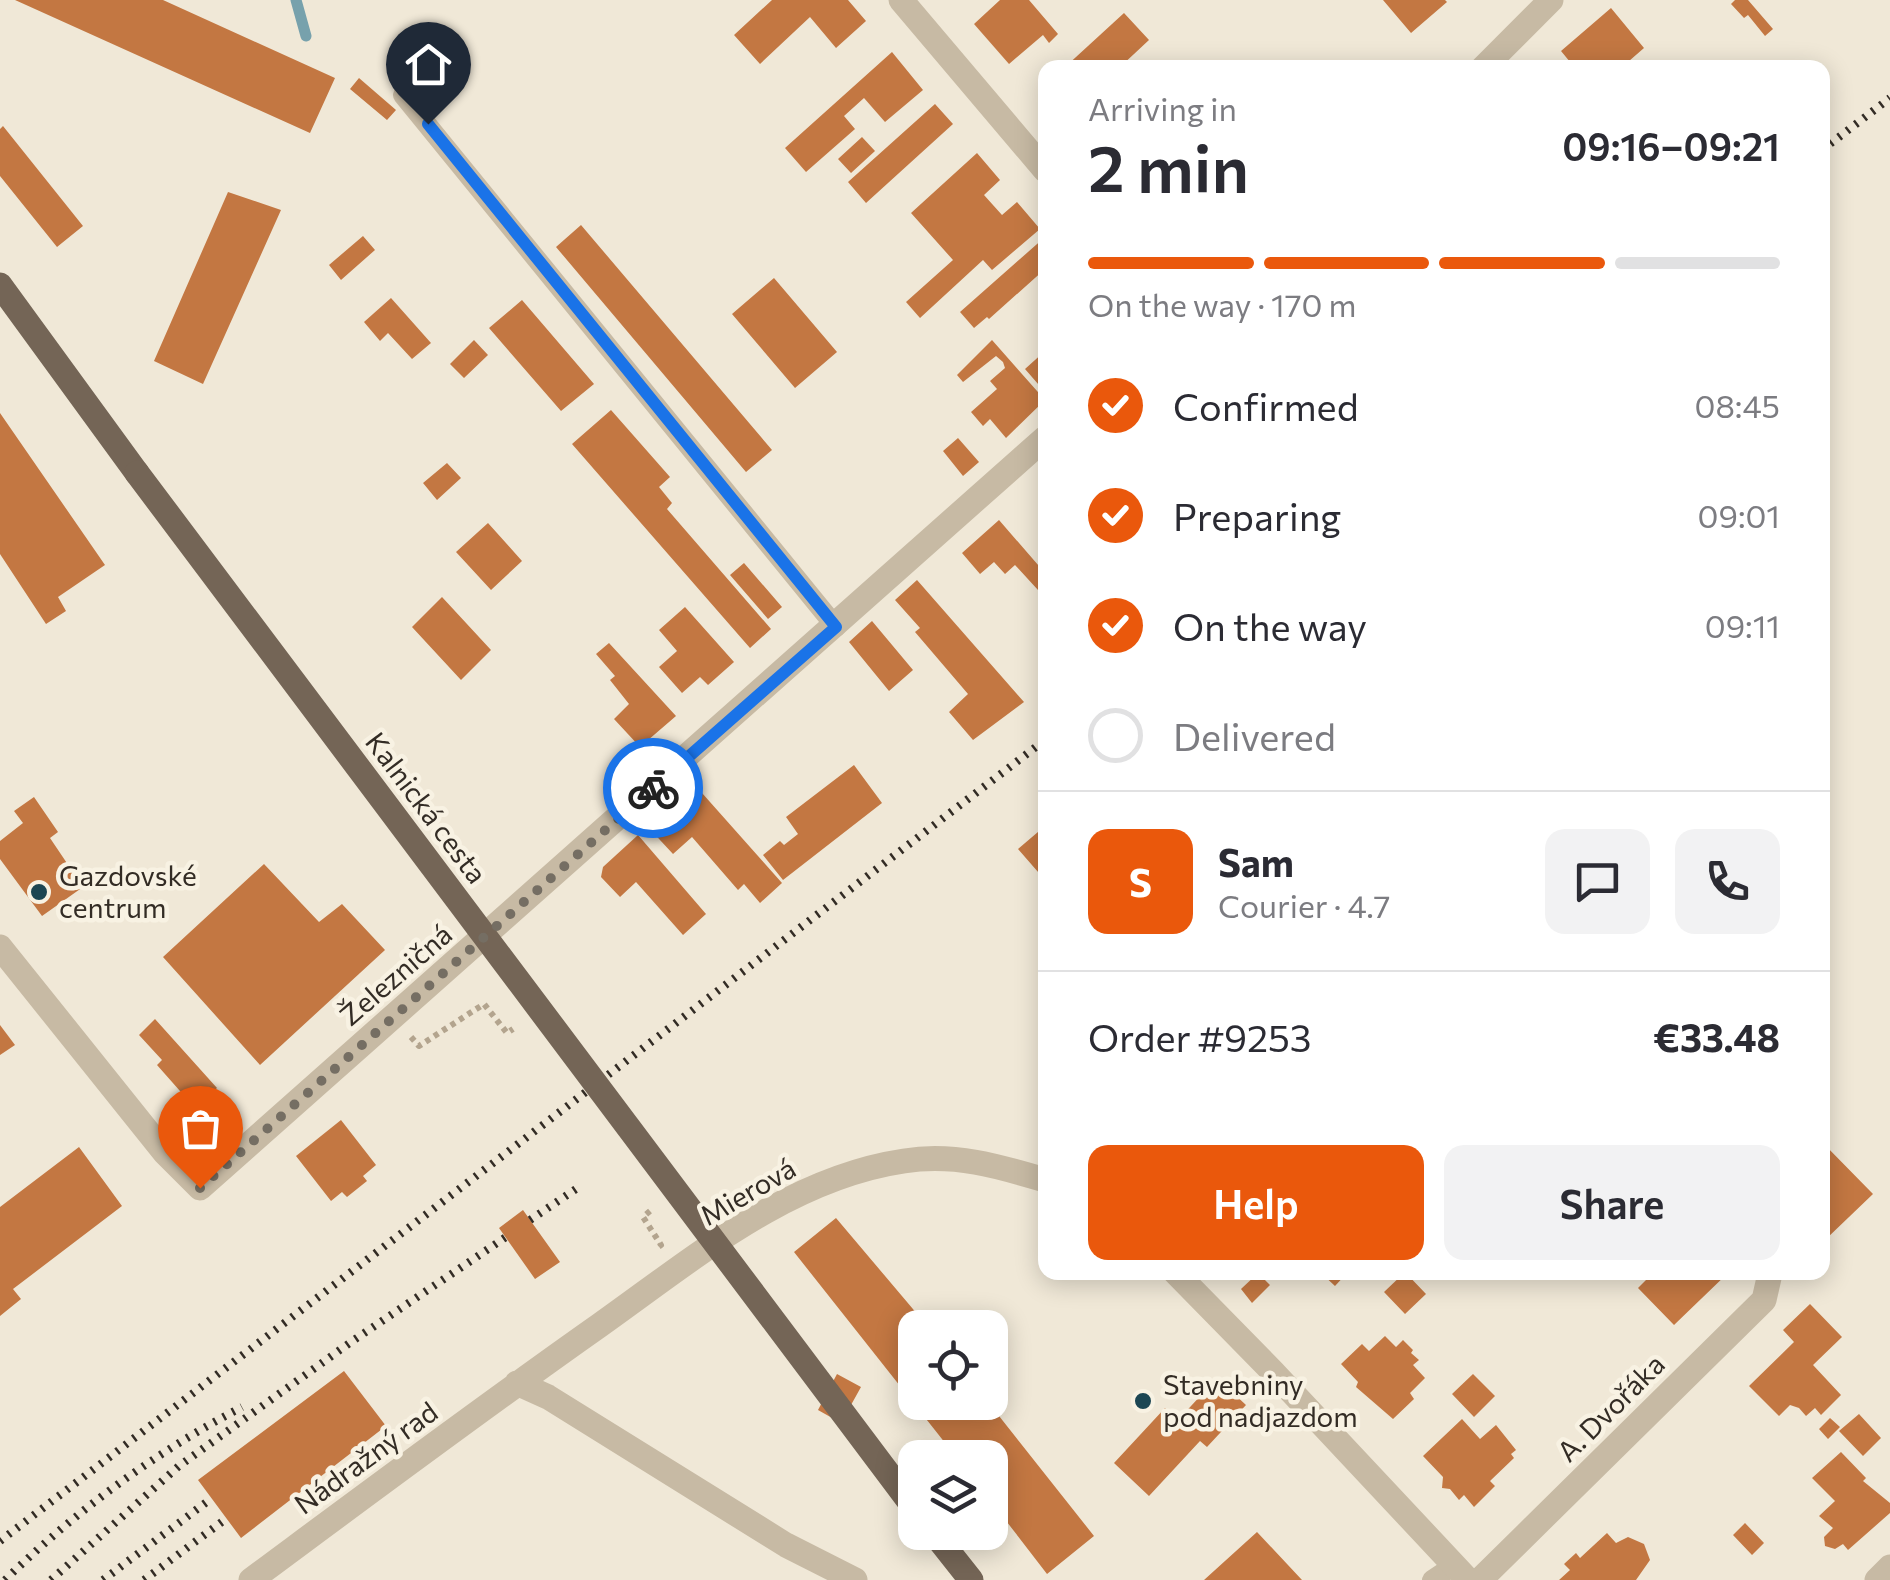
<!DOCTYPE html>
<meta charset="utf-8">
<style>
:root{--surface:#fff;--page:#f2f2f3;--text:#2b2b33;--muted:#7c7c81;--line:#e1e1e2;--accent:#ea580c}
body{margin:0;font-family:Commissioner,sans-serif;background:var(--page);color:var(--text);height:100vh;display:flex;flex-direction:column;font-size:38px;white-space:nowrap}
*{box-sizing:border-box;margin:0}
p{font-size:32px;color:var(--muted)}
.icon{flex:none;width:55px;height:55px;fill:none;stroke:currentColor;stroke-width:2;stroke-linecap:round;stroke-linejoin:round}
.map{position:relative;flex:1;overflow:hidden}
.details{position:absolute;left:1038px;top:60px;width:792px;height:1220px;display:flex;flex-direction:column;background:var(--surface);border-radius:20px;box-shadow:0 5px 25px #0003}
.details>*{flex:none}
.fabs{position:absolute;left:898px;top:1310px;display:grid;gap:20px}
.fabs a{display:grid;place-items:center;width:110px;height:110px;border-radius:20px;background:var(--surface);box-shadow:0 5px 25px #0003;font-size:50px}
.pin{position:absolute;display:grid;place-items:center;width:85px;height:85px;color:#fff;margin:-102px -42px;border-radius:50% 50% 50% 0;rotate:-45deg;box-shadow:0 0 10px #0007}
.pin .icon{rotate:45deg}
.courier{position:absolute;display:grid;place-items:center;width:100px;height:100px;margin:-50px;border:8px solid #1a73e8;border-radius:50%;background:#fff;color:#222;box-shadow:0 2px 12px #0007}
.headline em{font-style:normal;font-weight:600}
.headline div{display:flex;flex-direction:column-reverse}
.headline{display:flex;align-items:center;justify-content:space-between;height:170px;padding:0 50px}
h1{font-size:65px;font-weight:600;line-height:75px}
.bar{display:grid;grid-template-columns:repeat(4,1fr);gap:15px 10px;align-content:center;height:120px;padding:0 50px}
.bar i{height:12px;border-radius:8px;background:var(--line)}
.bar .active{background:var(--accent)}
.bar p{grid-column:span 4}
.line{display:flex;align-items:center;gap:25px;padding:0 50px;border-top:2px solid var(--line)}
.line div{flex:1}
.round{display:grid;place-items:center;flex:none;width:105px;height:105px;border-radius:20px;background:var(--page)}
ol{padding:0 50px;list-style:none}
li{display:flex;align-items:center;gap:30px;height:110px}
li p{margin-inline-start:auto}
li .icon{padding:10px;border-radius:50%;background:var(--accent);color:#fff;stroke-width:4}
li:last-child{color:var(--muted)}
li i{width:55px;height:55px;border:5px solid var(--line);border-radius:50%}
.action{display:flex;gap:20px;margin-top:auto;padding:20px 50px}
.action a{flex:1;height:115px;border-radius:20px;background:var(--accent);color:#fff;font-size:40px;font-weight:600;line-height:115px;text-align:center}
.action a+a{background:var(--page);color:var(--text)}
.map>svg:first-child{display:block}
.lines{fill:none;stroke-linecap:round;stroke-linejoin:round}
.stream{stroke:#77a1ac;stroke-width:11}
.building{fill:#c37742}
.path{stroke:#b3a48e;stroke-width:6;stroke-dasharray:5 5;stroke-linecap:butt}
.lane{stroke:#c7baa4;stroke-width:20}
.street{stroke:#c7baa4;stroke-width:25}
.primary{stroke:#746556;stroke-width:25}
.rail{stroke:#332c25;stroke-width:8;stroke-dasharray:2.5 8;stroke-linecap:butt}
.primary-bridge{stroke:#746556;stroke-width:25}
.done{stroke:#756e63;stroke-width:10;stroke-dasharray:0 18}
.route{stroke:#1a73e8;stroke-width:12}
.poi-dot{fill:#1c4653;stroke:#f8f2e3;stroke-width:4}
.labels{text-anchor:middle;stroke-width:9;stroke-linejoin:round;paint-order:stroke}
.street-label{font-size:28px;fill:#332c25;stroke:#f8f2e3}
.poi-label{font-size:28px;fill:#332c25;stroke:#f8f2e3;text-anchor:start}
</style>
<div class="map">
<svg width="1890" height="1580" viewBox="0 0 1890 1580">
<rect width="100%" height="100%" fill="#f0e8d7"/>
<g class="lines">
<!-- stream -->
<path class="stream" d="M296,0L306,36"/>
</g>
<!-- building -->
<path class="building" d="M15,0H163L335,78L310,133Z
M772,0H848L866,21L836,48L810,17L760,64L734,35Z
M1000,0H1029L1058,34L1049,43L1043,35L1009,64L974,24Z
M1383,0H1445L1447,2L1411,33Z
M1735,0H1748L1773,29L1765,36L1748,15L1744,18L1731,4Z
M1611,8L1644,48L1621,68H1575L1561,51Z
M1124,13L1149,40L1119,68H1064Z
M892,52L923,90L885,122L864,98L844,116L855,129L806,172L785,148Z
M359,78L396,110L387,120L350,89Z
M935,104L953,124L866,203L848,182Z
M3,126L83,226L57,247L0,176V129Z
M862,137L875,151L851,173L838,159Z
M977,153L1000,180L984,195L1002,215L1017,202L1040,229L992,270L983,260L920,318L906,302L953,260L911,213Z
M228,192L281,210L203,384L154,361Z
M581,225L772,450L746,472L556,247Z
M363,236L375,250L341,280L329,265Z
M1045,237V269L989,319L987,317L974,328L960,312Z
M774,278L837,352L795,388L732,314Z
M391,298L431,343L412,359L388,333L380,341L364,322Z
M522,300L594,384L561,411L489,328Z
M474,340L488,355L464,378L450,364Z
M992,340L1045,400L1006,438L990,419L983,426L971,412L997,389L990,381L1005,368L1003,362L996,356L963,382L957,375Z
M1045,351V392L1025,369Z
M611,410L670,477L659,487L672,503L667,509L771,629L750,648L572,444Z
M0,413L105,565L58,597L66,611L46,624L0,554Z
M958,438L979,462L963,476L943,451Z
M447,463L461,478L437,500L423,483Z
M999,520L1045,573V585L1038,590L1015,565L1005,574L994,562L980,574L962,553Z
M488,523L522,561L491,590L456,552Z
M744,563L782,607L768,619L730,575Z
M917,580L1024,702L973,740L949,712L968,694L915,632L920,628L895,600Z
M442,597L491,650L461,680L412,627Z
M685,607L734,662L708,685L700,677L682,693L659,667L677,651L659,630Z
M872,621L913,670L889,691L849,642Z
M609,643L676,716L640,747L614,719L629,704L610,680L615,676L596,654Z
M854,765L882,803L783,880L763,855L780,841L784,845L798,834L786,817Z
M694,784L782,883L760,903L744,884L738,890L692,837L673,854L647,826Z
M34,797L58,832L50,838L83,887L42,916L0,859V841L23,823L14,811Z
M1045,826V880L1018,849Z
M638,835L706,914L683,935L636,882L620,897L601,877L603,867Z
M264,864L319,922L342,904L385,950L260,1065L163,957Z
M155,1019L217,1088L195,1108L157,1065L162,1060L139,1035Z
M0,1025L15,1045L0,1055Z
M341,1120L376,1165L363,1176L367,1181L347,1197L342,1192L331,1201L296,1156Z
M1822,1142L1873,1194L1825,1240L1822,1238Z
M79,1147L122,1206L13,1289L21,1299L0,1316V1207Z
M523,1210L560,1262L535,1279L499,1228Z
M836,1218L929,1328H915V1402H988L1094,1536L1047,1574L990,1500V1458H957L794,1252Z
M1320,1272H1348L1335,1286Z
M1405,1272L1426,1294L1405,1314L1384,1292Z
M1654,1272H1729L1674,1325L1638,1288Z
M1258,1273L1270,1285L1252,1303L1241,1289Z
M1810,1304L1842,1337L1813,1365L1841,1395L1821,1415L1815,1408L1806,1416L1799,1408L1790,1405L1779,1416L1749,1386L1794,1342L1783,1330Z
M1385,1336L1396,1347L1403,1340L1413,1350L1411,1353L1419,1360L1413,1365L1425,1378L1410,1393L1414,1399L1393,1419L1356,1387L1358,1382L1341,1364L1362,1344L1369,1351Z
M344,1371L386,1426L241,1538L198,1480Z
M837,1374L861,1387L841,1423L818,1410Z
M1473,1374L1495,1396L1474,1417L1452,1394Z
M1217,1378L1246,1405L1207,1447L1200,1441L1149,1496L1114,1463L1165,1408L1178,1420Z
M1859,1414L1881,1438L1863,1456L1839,1431Z
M1830,1418L1840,1427L1828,1439L1819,1429Z
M1462,1419L1480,1439L1496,1425L1516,1450L1511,1454L1514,1458L1490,1481L1495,1486L1474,1507L1464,1495L1459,1500L1450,1489L1442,1488L1443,1477L1423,1456Z
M1841,1452L1866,1478L1863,1481L1890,1503V1513L1848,1550L1843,1544L1835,1549L1825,1546L1824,1537L1833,1528L1819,1516L1835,1501L1812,1478Z
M1745,1523L1764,1543L1752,1555L1733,1535Z
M1257,1532L1302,1580H1204Z
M1607,1533L1616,1543L1628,1537L1644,1544L1650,1560L1636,1580H1559L1570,1570L1564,1564L1576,1553L1580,1558Z"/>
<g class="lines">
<!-- path -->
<path class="path" d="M411,1037L419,1046L484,1004L507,1033L513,1029
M650,1211L643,1217L661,1245L658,1247"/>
<!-- lane -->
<path class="lane" d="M403,95L836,627
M1432,1580L1453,1566"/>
<!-- street -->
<path class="street" d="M901,0L1045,170
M1483,68L1551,0
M0,947L165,1153L200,1188L1045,438
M1175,1272L1274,1373L1468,1580
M517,1383L548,1397L786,1545L855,1580
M251,1580C367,1494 482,1408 600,1325C693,1259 788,1178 904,1161C954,1153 998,1166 1045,1180
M1480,1580L1764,1300L1769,1278L1766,1272
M1877,1580L1890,1567"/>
<!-- primary -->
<path class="primary" d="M0,285L137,473
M933,1532L971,1580"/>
<!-- rail -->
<path class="rail" d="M1822,150L1890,98
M530,1220L582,1185
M0,1541L1045,740
M5,1580C76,1511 154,1453 242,1407
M51,1580L179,1466L351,1342L506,1237
M103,1580L212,1498
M144,1580L227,1518"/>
<!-- primary-bridge -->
<path class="primary-bridge" d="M137,473L915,1509"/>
</g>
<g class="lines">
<!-- done -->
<path class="done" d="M200,1188L653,788"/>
<!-- route -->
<path class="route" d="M428,124L836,627L653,788"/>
</g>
<!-- markers -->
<g class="poi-dot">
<circle cx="39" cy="892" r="10"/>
<circle cx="1143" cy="1401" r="10"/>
</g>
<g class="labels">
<!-- street labels -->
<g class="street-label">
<text transform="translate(426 808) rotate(53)" y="10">Kalnická cesta</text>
<text transform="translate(396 975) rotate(-41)" y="10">Železničná</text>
<text transform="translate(748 1192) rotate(-30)" y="10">Mierová</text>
<text transform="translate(1611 1408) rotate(-45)" y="10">A. Dvořáka</text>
<text transform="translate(366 1458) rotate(-36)" y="10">Nádražný rad</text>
</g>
<!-- poi labels -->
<g class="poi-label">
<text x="59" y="886">Gazdovské<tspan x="59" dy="32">centrum</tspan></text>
<text x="1163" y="1395">Stavebniny<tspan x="1163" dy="32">pod nadjazdom</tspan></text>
</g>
</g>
</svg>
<div class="fabs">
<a><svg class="icon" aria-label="locate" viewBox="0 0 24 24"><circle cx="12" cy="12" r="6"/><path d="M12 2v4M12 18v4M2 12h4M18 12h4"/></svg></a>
<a><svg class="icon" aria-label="layers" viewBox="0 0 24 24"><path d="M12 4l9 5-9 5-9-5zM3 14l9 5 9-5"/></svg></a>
</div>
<div class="pin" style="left:200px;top:1188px;background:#ea580c"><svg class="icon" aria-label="bag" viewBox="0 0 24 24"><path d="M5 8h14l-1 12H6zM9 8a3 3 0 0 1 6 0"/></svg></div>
<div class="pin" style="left:428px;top:124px;background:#1f2937"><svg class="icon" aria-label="home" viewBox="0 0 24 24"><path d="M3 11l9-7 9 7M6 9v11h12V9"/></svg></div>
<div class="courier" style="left:653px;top:788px"><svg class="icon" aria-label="bike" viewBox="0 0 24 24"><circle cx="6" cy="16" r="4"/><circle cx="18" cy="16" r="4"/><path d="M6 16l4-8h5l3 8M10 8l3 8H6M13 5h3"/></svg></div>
<section class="details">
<div class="headline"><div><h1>2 min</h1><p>Arriving in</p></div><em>09:16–09:21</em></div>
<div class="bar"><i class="active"></i><i class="active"></i><i class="active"></i><i></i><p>On the way · 170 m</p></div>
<ol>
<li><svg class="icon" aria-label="check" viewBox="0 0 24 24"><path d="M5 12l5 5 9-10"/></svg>Confirmed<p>08:45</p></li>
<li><svg class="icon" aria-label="check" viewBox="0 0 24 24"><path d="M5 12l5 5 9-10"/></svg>Preparing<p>09:01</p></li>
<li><svg class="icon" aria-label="check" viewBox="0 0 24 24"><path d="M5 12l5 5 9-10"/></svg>On the way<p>09:11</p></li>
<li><i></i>Delivered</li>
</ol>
<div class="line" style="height:180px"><b class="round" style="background:var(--accent);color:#fff">S</b><div><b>Sam</b><p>Courier · 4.7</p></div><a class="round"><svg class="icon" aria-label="chat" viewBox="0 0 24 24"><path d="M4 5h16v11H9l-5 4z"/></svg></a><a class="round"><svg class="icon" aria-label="phone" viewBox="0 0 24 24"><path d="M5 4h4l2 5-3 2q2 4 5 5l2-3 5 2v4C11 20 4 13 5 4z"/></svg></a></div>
<div class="line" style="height:130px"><div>Order #9253</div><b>€33.48</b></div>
<div class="action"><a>Help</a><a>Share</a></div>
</section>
</div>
